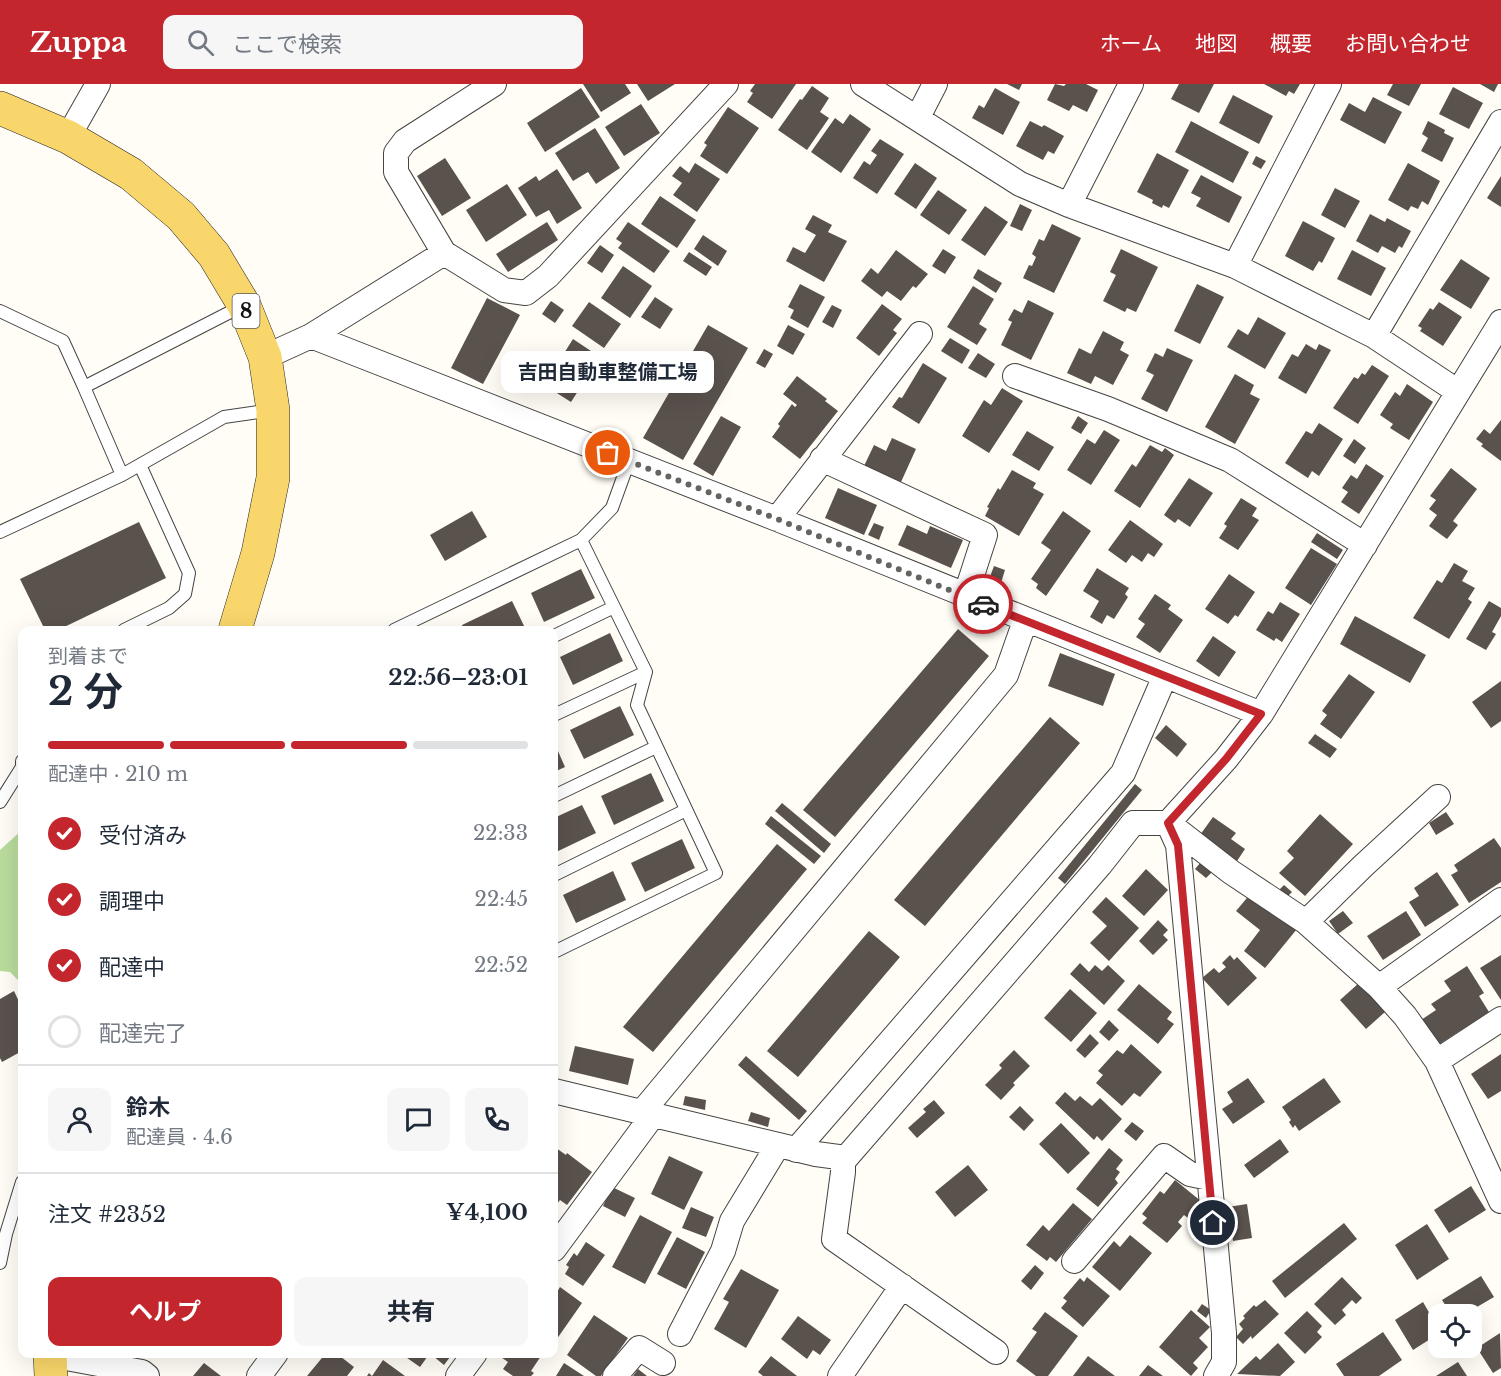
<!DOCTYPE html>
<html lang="ja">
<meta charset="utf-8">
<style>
:root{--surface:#fff;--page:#f6f6f7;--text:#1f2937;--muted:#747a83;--line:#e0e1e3;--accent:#c4262e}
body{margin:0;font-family:"Libre Baskerville","Noto Sans JP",serif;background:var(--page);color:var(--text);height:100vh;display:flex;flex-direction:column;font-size:22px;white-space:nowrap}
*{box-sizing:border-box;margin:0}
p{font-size:20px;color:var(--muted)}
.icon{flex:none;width:33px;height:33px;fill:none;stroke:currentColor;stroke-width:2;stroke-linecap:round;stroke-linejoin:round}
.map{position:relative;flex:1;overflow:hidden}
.details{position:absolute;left:18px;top:542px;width:540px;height:732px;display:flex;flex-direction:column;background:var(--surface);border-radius:12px;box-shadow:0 6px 24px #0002}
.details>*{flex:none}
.controls{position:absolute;left:1428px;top:1220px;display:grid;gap:12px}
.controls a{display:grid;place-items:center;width:54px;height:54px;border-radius:12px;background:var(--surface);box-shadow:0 6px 24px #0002;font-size:30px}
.pin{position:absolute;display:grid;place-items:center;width:51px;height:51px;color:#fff;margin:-26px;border:3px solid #fff;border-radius:50%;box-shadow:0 2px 6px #0007}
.courier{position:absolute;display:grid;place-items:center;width:60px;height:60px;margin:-30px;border:4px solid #c4262e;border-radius:50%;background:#fff;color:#222;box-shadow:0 2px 8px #0007}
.bubble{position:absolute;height:42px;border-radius:12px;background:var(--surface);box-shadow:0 6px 24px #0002;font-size:20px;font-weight:700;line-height:42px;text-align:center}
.headline em{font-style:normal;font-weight:700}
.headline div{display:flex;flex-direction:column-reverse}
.headline{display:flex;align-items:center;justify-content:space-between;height:102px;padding:0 30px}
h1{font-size:39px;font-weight:700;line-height:45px}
.bar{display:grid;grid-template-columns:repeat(4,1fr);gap:9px 6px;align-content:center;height:72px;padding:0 30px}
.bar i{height:8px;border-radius:4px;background:var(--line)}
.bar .active{background:var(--accent)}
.bar p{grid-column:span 4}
.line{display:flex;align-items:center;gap:15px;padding:0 30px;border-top:2px solid var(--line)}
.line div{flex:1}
.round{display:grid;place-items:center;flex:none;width:63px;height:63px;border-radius:12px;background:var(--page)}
ol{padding:0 30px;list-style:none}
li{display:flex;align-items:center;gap:18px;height:66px}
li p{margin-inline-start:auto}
li .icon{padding:6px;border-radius:50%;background:var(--accent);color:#fff;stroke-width:4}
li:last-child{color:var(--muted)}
li i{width:33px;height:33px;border:3px solid var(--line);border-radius:50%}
.primary-button{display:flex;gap:12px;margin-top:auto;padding:12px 30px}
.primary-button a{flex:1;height:69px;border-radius:12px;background:var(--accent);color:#fff;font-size:24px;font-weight:700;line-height:69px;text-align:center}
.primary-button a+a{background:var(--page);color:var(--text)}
header{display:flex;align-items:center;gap:36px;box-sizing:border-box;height:84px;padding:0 30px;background:var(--accent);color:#fff}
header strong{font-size:28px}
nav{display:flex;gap:33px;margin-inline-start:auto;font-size:21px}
.search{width:420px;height:54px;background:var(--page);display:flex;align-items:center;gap:15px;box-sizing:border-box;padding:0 21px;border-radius:12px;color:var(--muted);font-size:22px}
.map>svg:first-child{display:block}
.forest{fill:#b9dc9c}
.building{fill:#5a524d}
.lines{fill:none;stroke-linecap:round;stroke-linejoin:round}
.lane-casing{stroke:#444;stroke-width:14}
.street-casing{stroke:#444;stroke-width:26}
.primary-casing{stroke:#222;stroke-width:34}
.lane{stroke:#fff;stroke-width:12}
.street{stroke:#fff;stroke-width:24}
.primary{stroke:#f9d66b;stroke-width:33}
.done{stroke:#646461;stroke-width:6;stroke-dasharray:0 10.8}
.route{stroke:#c4262e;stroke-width:8}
.labels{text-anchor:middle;stroke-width:6;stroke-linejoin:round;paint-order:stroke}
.shield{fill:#fff;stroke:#585858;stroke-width:1.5}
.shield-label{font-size:20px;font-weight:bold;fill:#111}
</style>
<header>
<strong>Zuppa</strong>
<div class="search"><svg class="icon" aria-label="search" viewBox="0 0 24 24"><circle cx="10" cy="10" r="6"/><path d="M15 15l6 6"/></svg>ここで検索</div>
<nav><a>ホーム</a><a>地図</a><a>概要</a><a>お問い合わせ</a></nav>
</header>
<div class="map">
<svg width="1501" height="1292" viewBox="0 0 1501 1292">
<rect width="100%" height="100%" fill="#fffdf5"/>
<!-- forest -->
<path class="forest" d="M22,746V900L10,888L0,887V766Z"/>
<!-- building -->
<path class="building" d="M583,0H625L631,9L601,28Z
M637,0H675L648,17Z
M755,0H796L772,35L747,18L753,9L750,7Z
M1007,0H1022L1019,6Z
M1055,0L1064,2L1066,0H1086L1098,6L1087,28L1073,21L1069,27L1047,16Z
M1179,0H1214L1199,29L1171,15Z
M1264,0H1300L1294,10L1289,7L1286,12Z
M1393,0H1421L1409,22L1387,11Z
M1480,0H1498L1494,8Z
M812,2L829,14L820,28L829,34L807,66L778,46L800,15L802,16Z
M1453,3L1483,19L1469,45L1439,30Z
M581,4L600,33L545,68L527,39Z
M995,4L1020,18L1003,51L972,34L979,21L984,24Z
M1233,11L1273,32L1259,60L1219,39Z
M1373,13L1402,28L1385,60L1340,36L1349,19L1365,28Z
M641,20L660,49L624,72L605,43Z
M728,23L759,44L727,90L700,72L707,61L704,59Z
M850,30L871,45L841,89L811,68L835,34L843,40Z
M1030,37L1042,43L1044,41L1064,52L1054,70L1048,67L1043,76L1016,62Z
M1191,37L1249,68L1233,99L1175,68Z
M1428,37L1445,46L1444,49L1454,54L1442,78L1421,67L1428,54L1422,50Z
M595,44L620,84L596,100L588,88L573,97L555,69Z
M880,55L904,70L877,110L853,94L864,77L870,81L877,71L871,67Z
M1157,69L1189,86L1169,124L1163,121L1162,124L1152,119L1153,116L1137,108Z
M1256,72L1266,77L1261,85L1252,80Z
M445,74L471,114L442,132L417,92Z
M695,79L720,95L697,128L673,111L682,99L672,92L680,82L689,89Z
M915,79L937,94L916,125L894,110Z
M1408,79L1440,97L1428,121L1422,117L1418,125L1411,122L1408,127L1388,116Z
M557,85L582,124L557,140L549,126L536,133L518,104L536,92L539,97Z
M1201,91L1242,113L1229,139L1196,122L1201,114L1191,109Z
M1501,92V123L1487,114Z
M507,100L527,131L486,158L466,126Z
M1335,104L1360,117L1345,144L1321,131Z
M938,106L967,126L949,151L920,131Z
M660,112L696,136L677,164L641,140Z
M1020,120L1032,126L1022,147L1010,142Z
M985,122L1008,138L985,172L961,156Z
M1370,130L1385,138L1387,134L1411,147L1402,164L1399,162L1395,169L1382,162L1378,169L1356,157Z
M813,131L832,141L828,148L847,157L824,198L786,177L793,163L805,169L816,151L805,145Z
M1303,137L1335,154L1322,179L1319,177L1313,187L1285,172Z
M547,138L558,156L508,188L496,170Z
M628,138L670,167L654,189L618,164L622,159L616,155Z
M1052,140L1081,154L1054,209L1023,194L1029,181L1032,182L1036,173L1032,170L1039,155L1044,157Z
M703,151L727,167L718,182L694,165Z
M600,161L614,171L602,189L587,179Z
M943,165L956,173L945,190L932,182Z
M1121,165L1158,183L1136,228L1127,224L1125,228L1103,217L1116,191L1110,188Z
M896,166L928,190L916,204L913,202L901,217L887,207L882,213L861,197L871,184L878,190Z
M1352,166L1386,184L1371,212L1337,195Z
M689,168L712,183L706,192L683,177Z
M1461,175L1490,194L1471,225L1440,206Z
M623,182L652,202L630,234L601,214Z
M978,185L1002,199L996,209L973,194Z
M800,200L825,213L808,244L790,234L794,226L788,223Z
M1197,200L1224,213L1200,260L1174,247Z
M973,202L994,215L979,240L987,245L977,261L947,243Z
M655,213L673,225L660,245L641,233Z
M487,214L520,231L483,300L451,284Z
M1028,216L1054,229L1031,276L1001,261L1012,238L1008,236L1014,225L1022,229Z
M551,217L564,226L555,239L542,230Z
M589,218L621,240L604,264L572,242Z
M1439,218L1462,233L1443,262L1420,247L1422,244L1418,242L1430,224L1433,226Z
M882,220L902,235L893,246L897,249L879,272L856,254Z
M832,221L842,226L833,244L822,238Z
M1258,233L1286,249L1265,285L1227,263L1238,245L1248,251Z
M708,241L748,264L683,376L643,354Z
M788,241L805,250L793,271L777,262Z
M1103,247L1124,258L1120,266L1129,271L1113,301L1095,292L1091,300L1067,289L1079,264L1091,270Z
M950,254L970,266L962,280L941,267Z
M573,255L600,273L571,318L544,301Z
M1306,260L1316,266L1319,260L1331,266L1306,310L1278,294L1292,270L1298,273Z
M1167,264L1193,276L1167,328L1141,315L1154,291L1146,287L1155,269L1163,273Z
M764,265L773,270L765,284L756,279Z
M978,269L995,280L986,294L968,284Z
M923,279L947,294L919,340L892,323L899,313L902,314Z
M1372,281L1389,292L1358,340L1333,324L1354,293L1358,295L1362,289L1365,291Z
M1235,290L1254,301L1250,310L1260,315L1235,360L1205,343Z
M797,292L827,315L825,317L838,327L800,375L772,353L780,342L778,340L792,320L795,323L797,321L783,310Z
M1407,300L1433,318L1409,356L1390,344L1393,340L1380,331L1395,308L1400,312Z
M1002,304L1023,317L989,369L962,352L984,316L991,321Z
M721,332L741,343L713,392L693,380Z
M1078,332L1088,339L1081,350L1071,344Z
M1501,336V377L1481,362L1483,360L1476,355L1484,345L1490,350Z
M1319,339L1343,355L1319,392L1312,387L1308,394L1285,379L1306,347L1312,350Z
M1104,346L1120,356L1091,401L1067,386L1087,355L1095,360Z
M1027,347L1054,363L1039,387L1012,371Z
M892,354L916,365L901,398L864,382L874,361L886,367Z
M1354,355L1366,364L1355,380L1343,372Z
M1150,361L1162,368L1165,364L1174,371L1140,424L1114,407L1132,380L1136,383Z
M1366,380L1384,392L1359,430L1341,418L1348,408L1342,404L1351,391L1357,395Z
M1451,384L1477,405L1453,437L1458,441L1447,455L1429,442L1437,431L1429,425L1436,416L1430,412Z
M1012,386L1036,399L1033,404L1044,410L1019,452L985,432L989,424L987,423L998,404L1000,406Z
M1189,394L1213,409L1190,443L1178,435L1175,439L1164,431Z
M838,404L877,421L864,451L825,434Z
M1241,414L1257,424L1252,432L1259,436L1238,466L1219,454L1227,442L1224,440Z
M472,427L487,453L445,477L430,451Z
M1063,427L1091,447L1046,512L1036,504L1038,500L1031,495L1051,466L1041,459Z
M1130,436L1163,460L1154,473L1148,469L1142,478L1132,471L1126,479L1108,466Z
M139,438L166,494L58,546H45L20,495Z
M874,439L884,443L879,456L868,451Z
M907,441L927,450L930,442L963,456L951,484L898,461Z
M1317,449L1343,466L1337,475L1311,458Z
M1311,464L1337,480L1311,521L1285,504Z
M1454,479L1468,487L1462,497L1475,504L1468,515L1472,518L1449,555L1413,534L1437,496L1442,499Z
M994,482L1005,486L1000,502L988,498Z
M1097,484L1129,504L1125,510L1128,513L1114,535L1107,531L1102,540L1090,533L1099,517L1083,507Z
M581,485L595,514L544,538L531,509Z
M1229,490L1255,508L1238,533L1235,531L1228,540L1205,525Z
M1155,510L1171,521L1168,525L1183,536L1160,569L1136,553L1145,540L1138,535Z
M512,517L526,546H464L462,541Z
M1489,517L1501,524V532L1492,548L1496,550L1486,566L1466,555Z
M1280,518L1300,530L1282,558L1276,554L1274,557L1256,546L1268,527L1273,530Z
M1355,532L1426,571L1410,599L1340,560Z
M958,545L989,572L835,753L803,726Z
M610,549L623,577L573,601L560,573Z
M1213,552L1236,568L1219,593L1196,577Z
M1060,569L1115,590L1103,622L1048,602Z
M1349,590L1375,608L1341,655L1320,640L1327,631L1322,627Z
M1501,597V637L1491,644L1472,618Z
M620,622L634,651L584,675L570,646Z
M1050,633L1080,659L925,842L894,816Z
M1166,641L1187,660L1177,673L1155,654Z
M1315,650L1337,665L1330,674L1308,659Z
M554,658L565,683L554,688Z
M651,689L664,717L614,741L601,712Z
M1135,700L1142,706L1065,800L1058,794Z
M782,719L831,760L824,769L775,727Z
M582,721L596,749L554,769V734Z
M1446,728L1454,740L1436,751L1429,739Z
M1320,730L1353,760L1305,812L1279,789L1294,774L1287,767Z
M771,732L821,772L814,780L765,740Z
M1213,733L1236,749L1231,755L1245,765L1237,777L1200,751Z
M1494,754L1501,764V798L1469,819L1451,791L1458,787L1454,781Z
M682,755L695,784L645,808L631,779Z
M777,760L807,785L653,968L623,943Z
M1201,778L1213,787L1206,794L1195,785Z
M1146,785L1168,806L1144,832L1122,812Z
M613,787L626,816L576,839L563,811Z
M1437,788L1459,821L1425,843L1409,818L1419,812L1414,804Z
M1284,801L1292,808L1287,813L1279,806Z
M1252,808L1297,845L1265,884L1244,867L1260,846L1236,827Z
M1106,813L1139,844L1109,877L1090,859L1107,842L1092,828Z
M1343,827L1353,839L1338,850L1329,837Z
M1406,827L1421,851L1383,876L1367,852Z
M1158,836L1168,846L1163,851L1168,856L1153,871L1139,857Z
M869,847L900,873L798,993L767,967Z
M1230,871L1234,876L1237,873L1257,894L1228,922L1202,894L1214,884L1219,889L1226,883L1222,879Z
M1501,871V916L1480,884Z
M1080,879L1089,888L1095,881L1102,887L1108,881L1125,897L1104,921L1070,890Z
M1467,882L1484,909L1479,912L1489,928L1438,961L1421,936L1436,926L1431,920L1451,907L1444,897Z
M1359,899L1385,928L1366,945L1340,916Z
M1139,900L1172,928L1167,935L1174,940L1158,960L1117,926Z
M1070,905L1097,929L1071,958L1044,934Z
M14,907L22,924V967L2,978L0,974V915Z
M1109,936L1119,946L1109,957L1099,948Z
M1090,950L1099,959L1085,974L1076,966Z
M1131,960L1162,988L1140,1013L1134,1009L1122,1022L1096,999L1103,991L1098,987L1117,966L1123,970Z
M575,962L634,975L628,1001L569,987Z
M1014,966L1030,982L1013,999L1015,1001L1001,1016L985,1001L1002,984L999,981Z
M1501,970V1007L1488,1015L1471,990Z
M746,972L807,1027L799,1036L738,981Z
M1248,994L1265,1018L1233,1040L1222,1025L1233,1018L1227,1008Z
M1324,994L1341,1018L1299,1047L1295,1041L1293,1044L1289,1038L1291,1036L1282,1023Z
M1065,1008L1075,1017L1080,1012L1092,1022L1100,1014L1122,1035L1102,1057L1097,1052L1094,1056L1055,1019Z
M685,1012L706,1016L705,1026L683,1021Z
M934,1016L945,1029L917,1054L908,1044L926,1028L923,1025Z
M1020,1022L1034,1036L1024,1047L1009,1033Z
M751,1028L770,1034L768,1043L748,1037Z
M1132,1038L1144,1047L1136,1057L1124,1047Z
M1061,1039L1090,1069L1068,1090L1039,1060Z
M1280,1055L1289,1068L1254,1094L1244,1081Z
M556,1064L566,1071L567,1069L592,1088L567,1121L560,1116L554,1124V1067Z
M1109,1064L1123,1076L1116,1085L1120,1088L1115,1095L1118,1099L1098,1123L1076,1105Z
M669,1072L703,1088L684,1126L651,1110Z
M968,1081L988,1106L955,1133L935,1108Z
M1175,1096L1202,1118L1188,1134L1184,1131L1178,1138L1182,1142L1167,1159L1142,1139L1147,1134L1142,1130L1160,1107L1164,1110Z
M1471,1102L1486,1126L1449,1149L1434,1126Z
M612,1103L635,1114L625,1133L603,1122Z
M1073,1119L1092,1135L1056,1178L1050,1173L1047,1177L1026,1161L1043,1141L1049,1147Z
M1247,1120L1252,1154L1233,1157L1228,1123Z
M691,1123L714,1133L706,1153L682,1144Z
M640,1131L672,1148L645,1200L612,1183Z
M1344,1139L1357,1155L1285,1214L1272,1197Z
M1427,1140L1449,1175L1417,1196L1395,1161Z
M1130,1151L1152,1169L1120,1207L1092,1183L1114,1157L1120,1163Z
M677,1153L705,1168L686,1205L657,1190Z
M586,1158L605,1171L583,1202L565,1190L569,1183L566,1181L574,1169L577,1172Z
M1035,1181L1044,1189L1031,1206L1021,1197Z
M741,1185L779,1206L746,1264L714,1245L729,1218L723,1215Z
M1481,1192L1494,1213L1465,1230H1451L1442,1216Z
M1087,1193L1110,1212L1083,1243L1061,1224L1067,1217L1063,1214L1080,1194L1084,1198Z
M1342,1193L1362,1214L1356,1220L1352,1216L1342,1226L1346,1231L1335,1241L1314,1220Z
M560,1203L582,1219L554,1259V1213Z
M1265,1216L1279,1230L1252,1255L1251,1252L1243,1260L1236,1253L1243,1245L1239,1240L1245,1234L1243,1232L1254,1221L1256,1223Z
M1423,1218L1438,1244V1257L1435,1252L1413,1266L1395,1236Z
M1202,1220L1211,1226L1206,1234L1197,1227Z
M1191,1226L1210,1243L1199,1254L1208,1263L1193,1279L1198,1284L1191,1292L1159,1263Z
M1307,1227L1322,1242L1317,1248L1322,1253L1305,1270L1284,1249Z
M1045,1228L1078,1252L1048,1292H1036L1016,1277L1037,1248L1032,1245Z
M594,1231L628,1254L601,1292H596L567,1271Z
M798,1232L831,1256L820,1271L813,1266L807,1275L781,1255Z
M1383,1248L1402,1276L1379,1292H1344L1336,1280Z
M1500,1249L1501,1284L1493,1289L1477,1264Z
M1278,1259L1295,1278L1280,1292L1237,1290L1256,1272L1260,1276Z
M326,1269H336L354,1283L347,1292H307Z
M400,1269H430L420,1283Z
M436,1269H453L444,1281L433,1272Z
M495,1269H543L531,1287L534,1289L531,1292H513L503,1285L508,1278Z
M771,1272L797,1292H763L758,1288Z
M1088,1272L1115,1292H1073Z
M383,1276L405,1292H367L369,1289L372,1292Z
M1458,1278L1467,1292H1436Z
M204,1279L221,1292H193Z
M564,1279L584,1292H556Z
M1148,1281L1163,1292H1139Z
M638,1285L647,1292H633Z"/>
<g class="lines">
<!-- lane casing -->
<g class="lane-casing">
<path id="lane" d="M0,227L63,257L84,303L242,222
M84,303L122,391
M0,448L122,391L224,333L272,326
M124,546L169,524L185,510L189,489L140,381
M394,546L581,456L612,424L629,377
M554,552L614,523
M554,631L646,588
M554,712L656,663
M0,718L22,683V677
M554,791L686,726
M554,868L716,789L637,621L646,588L581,456
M0,1179L6,1150L22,1098"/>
</g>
<!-- street casing -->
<g class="street-casing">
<path id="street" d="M863,0L1020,100L1069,121L1235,182L1374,252L1457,307
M918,33L935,0
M68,53L98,0
M1069,121L1131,0
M444,169L396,88V69L405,57L494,0
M1235,182L1329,0
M311,252L777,435L1261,630
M1374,252L1501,38
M265,273L311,252L444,169L504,206L526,209L548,192L726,0
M1015,292L1108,325L1230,376L1365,461
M822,375L985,451L965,513
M777,435L920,250
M1306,838L1363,782L1438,713
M1379,903L1501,816
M1437,977L1501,935
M554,1007L816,1070L846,1074L1100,781L1133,739H1168L1231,788L1306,838L1379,903L1405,932L1437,977L1501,1117
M642,1028L1006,591L1025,537
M796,1066L1123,689L1165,592
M843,1073V1088L834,1155L996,1268
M554,1165L653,1031
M1074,1177L1164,1072L1190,1090L1209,1094
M680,1250L723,1167L732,1137L778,1061
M50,1271L142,1288L147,1292
M259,1292L276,1269
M458,1292L475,1269
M615,1292L639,1264L663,1279
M840,1292L902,1202
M1216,1292L1224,1278V1249L1178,761L1168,739L1226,675L1261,630L1501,238"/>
</g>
<!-- primary casing -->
<g class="primary-casing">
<path id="primary" d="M0,24L68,53L131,90L181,132L214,171L244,221L265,273L273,326V394L258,469L235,546
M50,1269L51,1292"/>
</g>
<!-- lane -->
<use href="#lane" class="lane"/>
<!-- street -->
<use href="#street" class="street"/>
<!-- primary -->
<use href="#primary" class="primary"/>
</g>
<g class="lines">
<!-- done -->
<path class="done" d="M608,369L777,435L983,520"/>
<!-- route -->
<path class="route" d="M983,520L1261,630L1226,675L1168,739L1178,761L1213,1139"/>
</g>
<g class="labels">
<!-- shield labels -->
<rect class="shield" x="232.5" y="210" width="27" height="34" rx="4.5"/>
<g class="shield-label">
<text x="246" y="234">8</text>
</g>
</g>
</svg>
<div class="controls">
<a><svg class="icon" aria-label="locate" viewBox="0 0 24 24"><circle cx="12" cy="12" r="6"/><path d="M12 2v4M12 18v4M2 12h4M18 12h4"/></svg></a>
</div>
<div class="pin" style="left:608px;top:369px;background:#ea580c"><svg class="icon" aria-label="bag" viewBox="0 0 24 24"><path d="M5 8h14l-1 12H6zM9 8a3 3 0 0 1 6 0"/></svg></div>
<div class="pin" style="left:1213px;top:1139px;background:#1f2937"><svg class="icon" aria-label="home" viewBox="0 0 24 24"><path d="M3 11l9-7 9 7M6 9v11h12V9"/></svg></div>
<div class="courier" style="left:983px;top:520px"><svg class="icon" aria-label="car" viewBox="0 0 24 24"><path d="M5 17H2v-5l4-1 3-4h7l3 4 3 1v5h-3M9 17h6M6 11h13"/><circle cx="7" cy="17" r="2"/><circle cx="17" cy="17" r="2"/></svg></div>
<div class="bubble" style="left:501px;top:267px;width:213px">吉田自動車整備工場</div>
<section class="details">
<div class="headline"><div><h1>2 分</h1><p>到着まで</p></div><em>22:56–23:01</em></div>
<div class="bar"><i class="active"></i><i class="active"></i><i class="active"></i><i></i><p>配達中 · 210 m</p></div>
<ol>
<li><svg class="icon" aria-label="check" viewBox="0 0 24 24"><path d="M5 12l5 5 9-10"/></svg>受付済み<p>22:33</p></li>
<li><svg class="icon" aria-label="check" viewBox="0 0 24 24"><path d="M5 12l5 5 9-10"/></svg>調理中<p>22:45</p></li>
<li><svg class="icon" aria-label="check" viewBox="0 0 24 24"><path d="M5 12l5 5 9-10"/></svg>配達中<p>22:52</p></li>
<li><i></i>配達完了</li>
</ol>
<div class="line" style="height:108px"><a class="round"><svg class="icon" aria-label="person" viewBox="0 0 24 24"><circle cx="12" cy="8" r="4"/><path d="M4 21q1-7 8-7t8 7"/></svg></a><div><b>鈴木</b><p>配達員 · 4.6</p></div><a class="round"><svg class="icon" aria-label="chat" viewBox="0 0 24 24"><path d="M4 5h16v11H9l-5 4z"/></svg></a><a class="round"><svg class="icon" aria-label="phone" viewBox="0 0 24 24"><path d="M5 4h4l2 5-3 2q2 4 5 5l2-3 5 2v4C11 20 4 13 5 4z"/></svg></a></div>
<div class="line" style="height:78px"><div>注文 #2352</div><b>¥4,100</b></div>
<div class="primary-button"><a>ヘルプ</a><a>共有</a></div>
</section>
</div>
